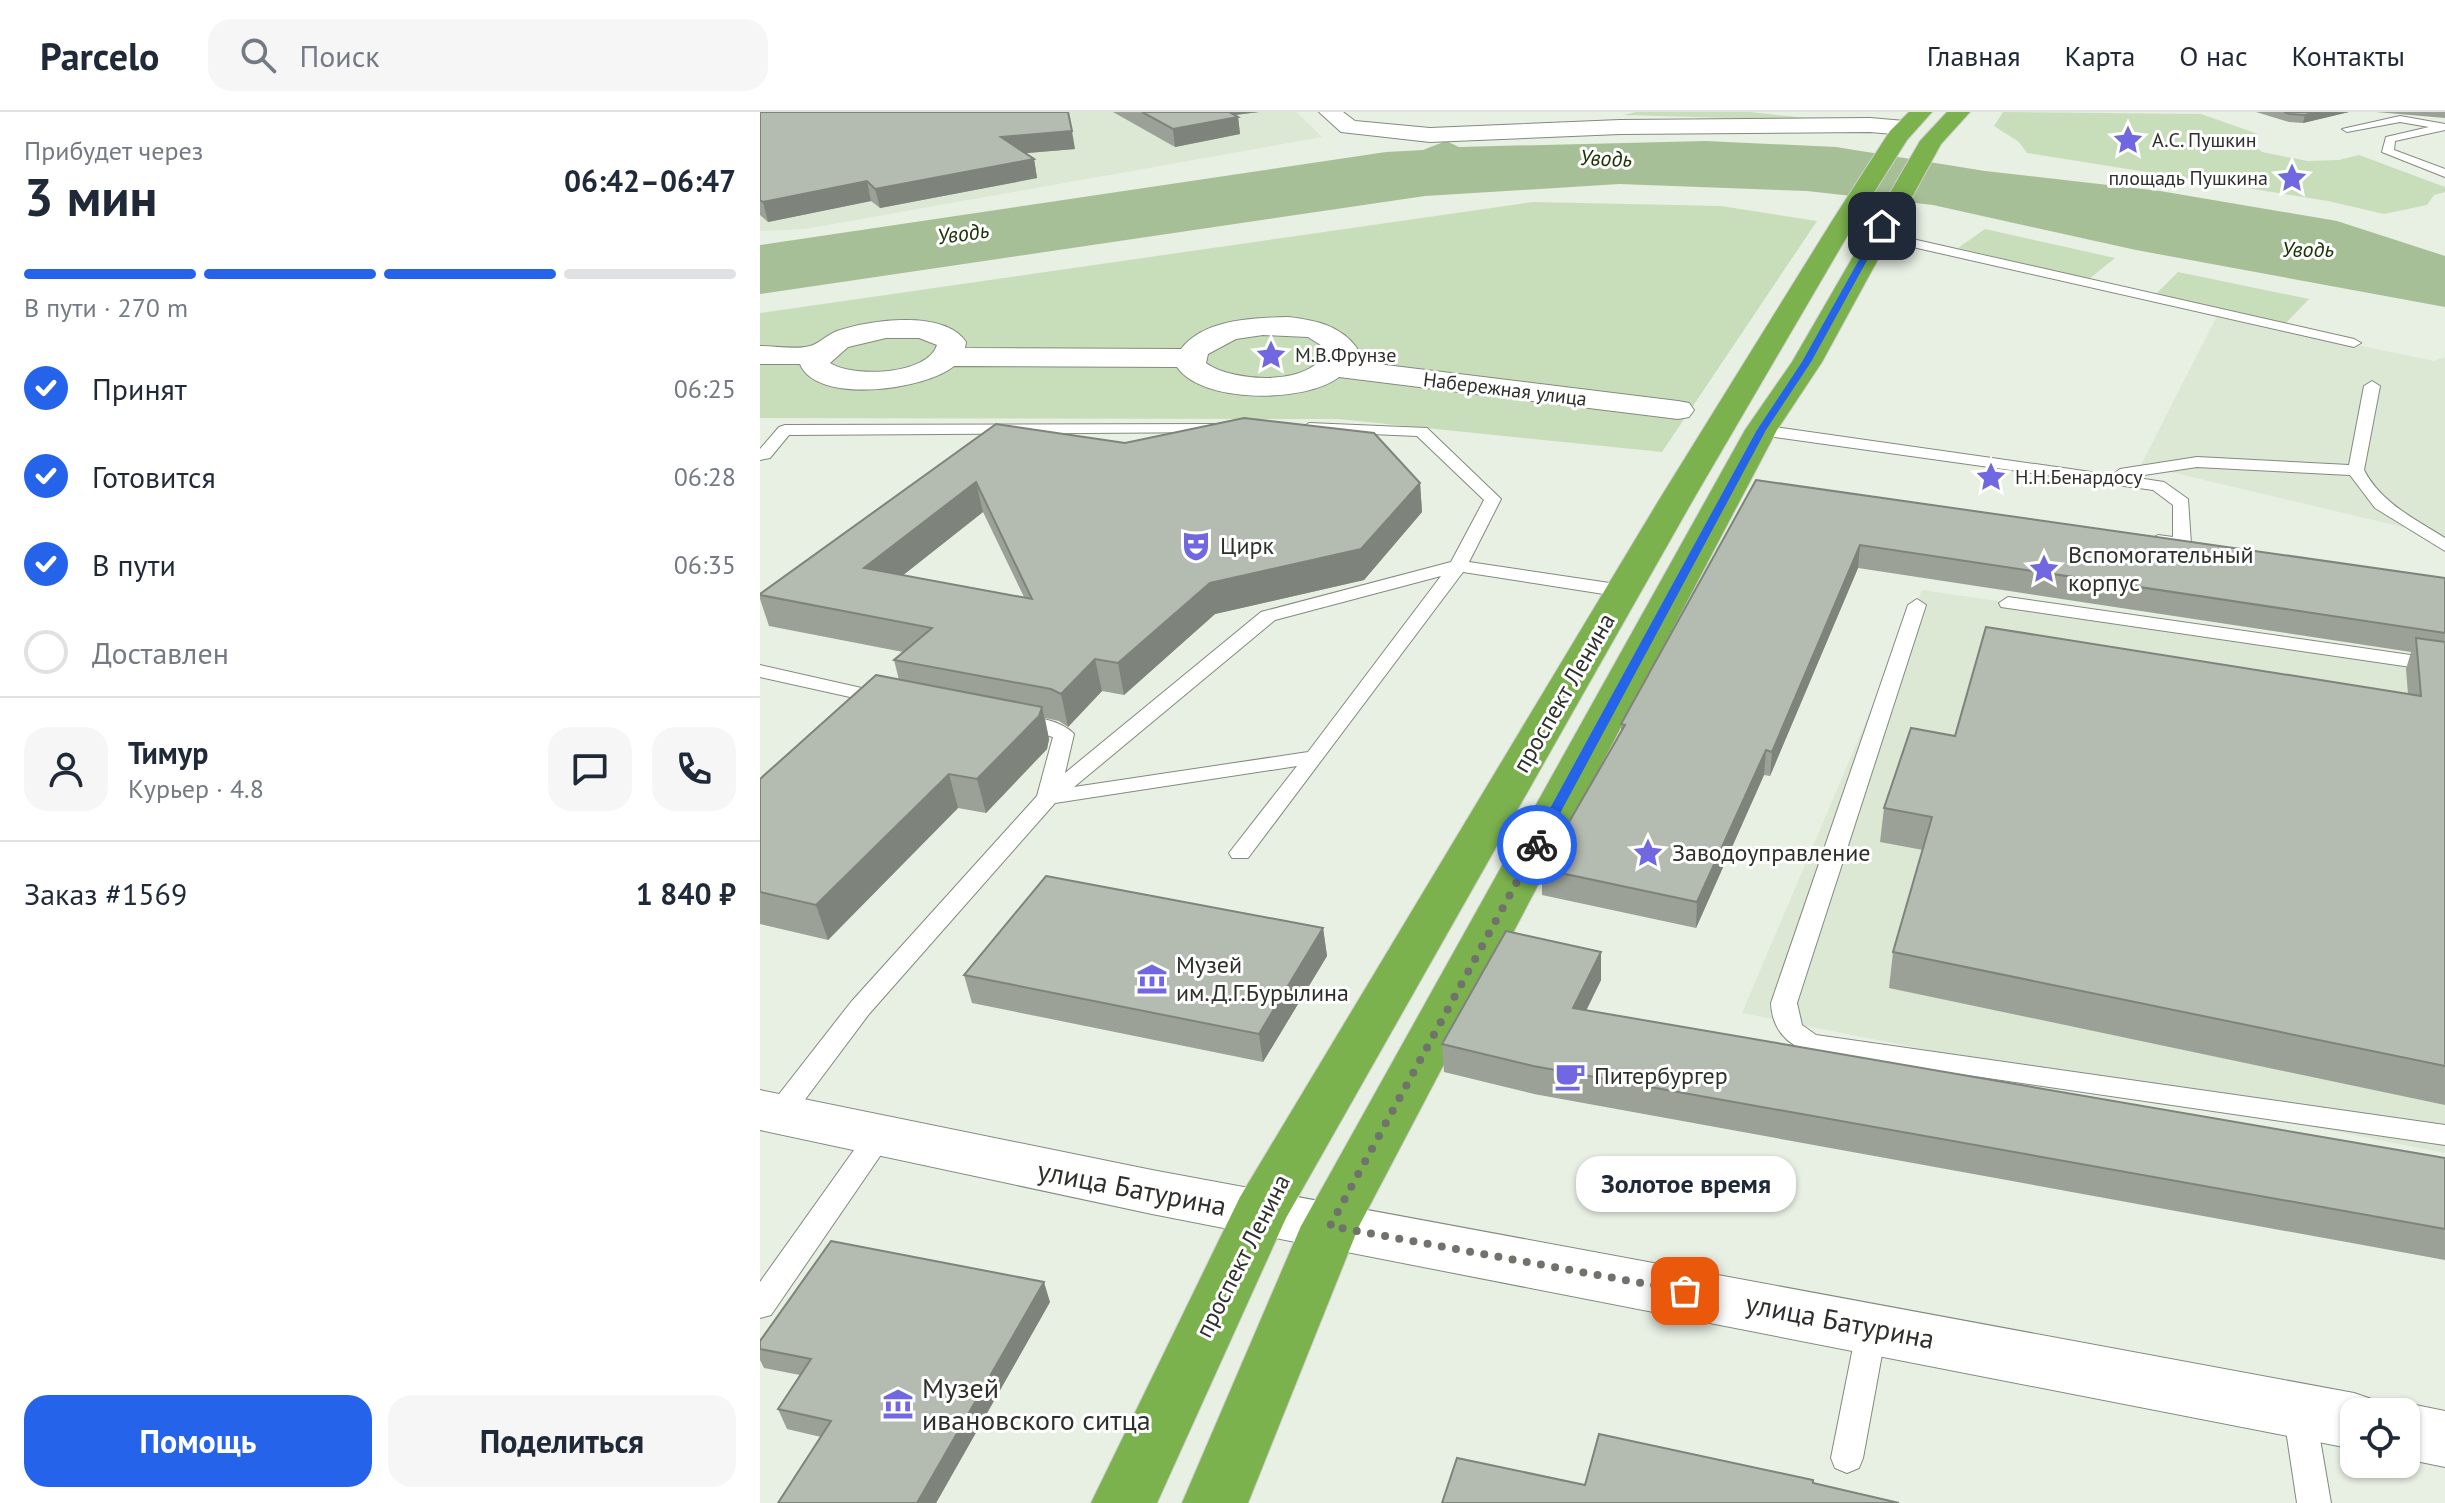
<!DOCTYPE html>
<html lang="ru">
<meta charset="utf-8">
<style>
:root{--surface:#fff;--page:#f6f6f7;--text:#1f2937;--muted:#747a83;--line:#e0e1e3;--accent:#2563eb}
body{margin:0;font-family:"PT Sans",sans-serif;background:var(--page);color:var(--text);height:100vh;display:flex;flex-direction:column;font-size:30px;white-space:nowrap}
*{box-sizing:border-box;margin:0}
p{font-size:26px;color:var(--muted)}
.icon{flex:none;width:44px;height:44px;fill:none;stroke:currentColor;stroke-width:2;stroke-linecap:round;stroke-linejoin:round}
.map{position:relative;flex:1;overflow:hidden}
.side{display:flex;flex-direction:column;background:var(--surface);width:760px}
.side>*{flex:none}
.buttons{position:absolute;left:1580px;top:1286px;display:grid;gap:16px}
.buttons a{display:grid;place-items:center;width:80px;height:80px;border-radius:16px;background:var(--surface);box-shadow:0 2px 6px #0004;font-size:40px}
.pin{position:absolute;display:grid;place-items:center;width:68px;height:68px;color:#fff;margin:-34px;border-radius:16px;box-shadow:0 4px 12px #0006}
.courier{position:absolute;display:grid;place-items:center;width:80px;height:80px;margin:-40px;border:6px solid #2563eb;border-radius:50%;background:#fff;color:#222;box-shadow:0 2px 10px #0007}
.bubble{position:absolute;height:56px;border-radius:24px;background:var(--surface);box-shadow:0 2px 6px #0004;font-size:26px;font-weight:700;line-height:56px;text-align:center}
.headline em{font-style:normal;font-weight:700}
.headline div{display:flex;flex-direction:column-reverse}
.headline{display:flex;align-items:center;justify-content:space-between;height:136px;padding:0 24px}
h1{font-size:52px;font-weight:700;line-height:60px}
.bar{display:grid;grid-template-columns:repeat(4,1fr);gap:12px 8px;align-content:center;height:96px;padding:0 24px}
.bar i{height:10px;border-radius:6px;background:var(--line)}
.bar .on{background:var(--accent)}
.bar p{grid-column:span 4}
.line{display:flex;align-items:center;gap:20px;padding:0 24px;border-top:2px solid var(--line)}
.line div{flex:1}
.round{display:grid;place-items:center;flex:none;width:84px;height:84px;border-radius:24px;background:var(--page)}
ol{padding:0 24px;list-style:none}
li{display:flex;align-items:center;gap:24px;height:88px}
li p{margin-inline-start:auto}
li .icon{padding:8px;border-radius:50%;background:var(--accent);color:#fff;stroke-width:4}
li:last-child{color:var(--muted)}
li i{width:44px;height:44px;border:4px solid var(--line);border-radius:50%}
.button{display:flex;gap:16px;margin-top:auto;padding:16px 24px}
.button a{flex:1;height:92px;border-radius:24px;background:var(--accent);color:#fff;font-size:32px;font-weight:700;line-height:92px;text-align:center}
.button a+a{background:var(--page);color:var(--text)}
header{display:flex;align-items:center;gap:48px;box-sizing:border-box;height:112px;padding:0 40px;background:var(--surface);border-bottom:2px solid var(--line)}
header strong{font-size:38px}
nav{display:flex;gap:44px;margin-inline-start:auto;font-size:28px}
.search{width:560px;height:72px;background:var(--page);display:flex;align-items:center;gap:20px;box-sizing:border-box;padding:0 28px;border-radius:24px;color:var(--muted);font-size:30px}
main{display:flex;flex:1;min-height:0}
.map>svg:first-child{display:block}
.built{fill:#dce7d4}
.green{fill:#c8deba}
.water{fill:#a7bf96}
.lines{fill:none;stroke-linecap:round;stroke-linejoin:round}
.lane-casing{stroke:#838a7f;stroke-width:2}
.street-casing{stroke:#838a7f;stroke-width:2}
.highway-casing{stroke:#cdcdcc;stroke-width:2}
.lane{fill:#fff;fill-rule:evenodd}
.street{fill:#fff;fill-rule:evenodd}
.highway{fill:#7cb24e;fill-rule:evenodd}
.wall{fill:#9ba197;fill-rule:evenodd}
.shaded-wall{fill:#7e837b}
.building{fill:#b4bbb0;stroke:#7e837b;stroke-width:2;fill-rule:evenodd}
.route{fill:#2563eb}
.done{stroke:#6f736c;stroke-width:8;stroke-dasharray:0 14.4}
.labels{text-anchor:middle;stroke-width:6;stroke-linejoin:round;paint-order:stroke}
.far-poi-label{font-size:20px;fill:#2e302c;stroke:#fff;text-anchor:start}
.far-street-label{font-size:20px;fill:#2e302c;stroke:#fff}
.far-water-label{font-size:22px;font-style:italic;fill:#1b3204;stroke:#fff}
.poi-label{font-size:24px;fill:#2e302c;stroke:#fff;text-anchor:start}
.street-label{font-size:24px;fill:#2e302c;stroke:#fff}
.near-street-label{font-size:28px;fill:#2e302c;stroke:#fff}
.near-poi-label{font-size:28px;fill:#2e302c;stroke:#fff;text-anchor:start}
</style>
<header>
<strong>Parcelo</strong>
<div class="search"><svg class="icon" aria-label="search" viewBox="0 0 24 24"><circle cx="10" cy="10" r="6"/><path d="M15 15l6 6"/></svg>Поиск</div>
<nav><a>Главная</a><a>Карта</a><a>О нас</a><a>Контакты</a></nav>
</header>
<main>
<section class="side">
<div class="headline"><div><h1>3 мин</h1><p>Прибудет через</p></div><em>06:42–06:47</em></div>
<div class="bar"><i class="on"></i><i class="on"></i><i class="on"></i><i></i><p>В пути · 270 m</p></div>
<ol>
<li><svg class="icon" aria-label="check" viewBox="0 0 24 24"><path d="M5 12l5 5 9-10"/></svg>Принят<p>06:25</p></li>
<li><svg class="icon" aria-label="check" viewBox="0 0 24 24"><path d="M5 12l5 5 9-10"/></svg>Готовится<p>06:28</p></li>
<li><svg class="icon" aria-label="check" viewBox="0 0 24 24"><path d="M5 12l5 5 9-10"/></svg>В пути<p>06:35</p></li>
<li><i></i>Доставлен</li>
</ol>
<div class="line" style="height:144px"><a class="round"><svg class="icon" aria-label="person" viewBox="0 0 24 24"><circle cx="12" cy="8" r="4"/><path d="M4 21q1-7 8-7t8 7"/></svg></a><div><b>Тимур</b><p>Курьер · 4.8</p></div><a class="round"><svg class="icon" aria-label="chat" viewBox="0 0 24 24"><path d="M4 5h16v11H9l-5 4z"/></svg></a><a class="round"><svg class="icon" aria-label="phone" viewBox="0 0 24 24"><path d="M5 4h4l2 5-3 2q2 4 5 5l2-3 5 2v4C11 20 4 13 5 4z"/></svg></a></div>
<div class="line" style="height:104px"><div>Заказ #1569</div><b>1 840 ₽</b></div>
<div class="button"><a>Помощь</a><a>Поделиться</a></div>
</section>
<div class="map">
<svg width="1685" height="1391" viewBox="0 0 1685 1391">
<rect width="100%" height="100%" fill="#e8efe3"/>
<!-- built -->
<path class="built" d="M0,0H536L562,25L45,117L0,119Z
M1457,204L1674,249L1685,245V425L1381,353Z
M1162,478L1685,555V1041L982,901Z"/>
<!-- green -->
<path class="green" d="M876,0H990L1076,9L864,3Z
M1243,0L1441,2L1498,22L1489,29L1502,40L1547,49L1579,48L1599,43L1685,75V80L1674,83L1667,93L1624,102L1568,89L1267,41L1259,30L1234,14Z
M773,90L961,94L1057,109L902,340L578,307L0,306V201Z
M1225,117L1355,146L1329,167L1198,136Z
M1418,160L1549,187L1525,212L1396,182Z"/>
<!-- water -->
<path class="water" d="M686,29L699,35L946,29L1076,35L1225,59L1400,79L1577,109L1685,144V195L1376,138L1173,93L1047,79L859,72L665,84L0,182V133L626,40L663,38Z"/>
<g class="lines">
<!-- lane casing -->
<g class="lane-casing">
<path id="lane" d="M1640,4L1685,12V18L1635,29L1634,38L1685,57V65L1622,40L1626,25L1669,15L1640,10L1587,20L1582,17Z
M1117,119L1594,227L1601,231L1594,235L1113,126V120Z
M1612,269L1620,274L1604,358C1621,391 1655,407 1685,426V439L1615,396L1590,363L1437,355L1371,365L1404,370L1428,387L1431,432L1422,437L1392,432L1389,428L1398,423L1413,425V393L1393,378L1001,323L993,318L1001,313L1352,363L1360,357L1437,345L1589,353L1604,274Z
M549,311L667,316L741,387L709,450L863,473L872,479L863,485L703,460L488,746H472L469,741L537,654L295,691L109,902L29,1009L19,1012L9,1009L6,1002L9,995L91,890L277,684L293,625L250,614L247,610L250,606C267,601 302,608 314,622L305,661L501,500L691,450L724,388L657,324L543,319L541,316ZM681,464L548,640L314,675L515,508Z
M459,312L465,314V320L29,323L10,346L0,348V337L19,315L25,313Z
M1248,485L1685,548V560L1241,495L1239,491Z
M1157,487L1166,493L1037,891L1042,913L1056,923L1685,1013V1033L1050,940C1026,933 1012,916 1011,891L1148,493Z
M0,553L106,577L109,581L99,587L0,565Z
M119,1014L129,1017L133,1024L129,1031L11,1203L0,1206V1170L109,1017Z
M1112,1202L1123,1206L1127,1215L1103,1346L1099,1356L1087,1361L1075,1356L1071,1346L1097,1215L1101,1206Z
M1539,1284L1550,1288L1555,1298L1571,1391H1537L1523,1298L1528,1288Z"/>
</g>
<!-- street casing -->
<g class="street-casing">
<path id="street" d="M559,0H583L595,9L670,16L860,8L1110,6L1145,9L1156,16L1145,23L1110,20L860,22L670,30L581,20Z
M528,205C555,208 580,213 597,236L593,249L918,289L929,291L934,298L929,305L918,307L579,265C546,291 442,292 417,255L194,254C166,278 56,293 40,252H0V234C15,234 35,238 50,234C58,232 67,223 77,219C109,208 184,197 206,230L205,236L421,237C444,207 493,206 528,205ZM503,223L548,225L567,237C554,275 473,271 446,251L448,242L476,227ZM126,226H159L177,233C168,263 93,266 70,251L88,235Z
M0,978L392,1058L1594,1281L1617,1289L1622,1300H1594V1337L392,1102L0,1018Z
M1646,1291L1685,1299V1355L1646,1347V1300H1623Z"/>
</g>
<!-- highway casing -->
<g class="highway-casing">
<path id="highway" d="M1149,0H1172L1147,28L1096,109L933,388L526,1106L397,1391H331L480,1085L899,388L1072,109L1130,19Z
M1187,0H1210L1181,32L1062,250L1017,318L599,1114L488,1391H422L541,1114L985,318L1032,250L1160,29Z"/>
</g>
<!-- lane -->
<use href="#lane" class="lane"/>
<!-- street -->
<use href="#street" class="street"/>
<!-- highway -->
<use href="#highway" class="highway"/>
</g>
<!-- wall -->
<path class="wall" d="M0,0L315,37L265,41L274,47L277,66L120,96L111,89L8,110L0,103Z
M353,0H499L475,3L478,5L480,22L415,35Z
M1496,0H1589L1543,11L1529,10Z
M1616,0H1685V6Z
M236,312L365,331L660,371L662,400L604,468L455,502L364,583L342,579L308,615L299,609L285,606L289,627L287,637L226,701L198,696L68,828L0,812V667L139,568L134,548L143,540L9,514L0,487V482ZM223,400L264,485L143,463Z
M996,368L1685,466V993L1129,876L1133,840L1163,738L1120,730L1124,696L1195,624L1648,582L1646,557L1651,540L1098,456L1010,664L1004,663L936,816L782,783V757L861,619V612Z
M563,816L567,844L503,950L212,891L204,863Z
M841,868L826,898L1685,1046V1148L774,982L684,960L682,932Z
M290,1190L176,1391H18L61,1325L27,1317L18,1297L40,1263L4,1256L0,1248V1229Z"/>
<!-- shaded-wall -->
<path class="shaded-wall" d="M448,0H499L449,6Z
M1557,0H1589L1543,11L1545,3Z
M478,5L480,22L415,35L413,17Z
M312,19L315,37L244,43L241,25Z
M274,47L277,66L120,96L115,77Z
M107,69L111,89L8,110L3,90Z
M216,370L223,400L113,487L104,456Z
M660,371L662,400L604,468L455,502L364,583L358,551L450,471Z
M1100,433L1098,456L1010,664L1012,640Z
M335,547L342,579L308,615L301,582Z
M282,595L289,627L287,637L226,701L217,667Z
M1006,638L1004,663L936,816L937,790Z
M189,662L198,696L68,828L56,793Z
M563,816L567,844L503,950L499,922Z
M841,840V868L814,924L813,896Z
M284,1170L290,1190L176,1391H157Z"/>
<!-- building -->
<path class="building" d="M0,0H308L312,19L241,25L274,47L115,77L107,69L3,90L0,88Z
M382,0H469L478,5L413,17Z
M1524,0H1557L1545,3L1530,2Z
M484,306L614,321L660,371L601,437L450,471L358,551L335,547L301,582L291,577L134,548L172,516L0,483V482L236,312L365,331ZM216,370L272,487L104,456Z
M996,368L1685,466V521L1100,433L1012,640L1006,638L937,790L782,757L865,613L861,612Z
M1226,515L1661,584L1656,526L1685,530V954L1133,840L1172,705L1124,696L1151,616L1195,624Z
M116,563L282,595L279,604L217,667L189,662L56,793L0,780V667Z
M286,764L563,816L499,922L204,863Z
M746,819L841,840L813,896L1685,1046V1117L773,954L682,932Z
M71,1129L284,1170L157,1391H18L71,1309L18,1297L51,1247L0,1237V1229Z
M839,1322L1053,1368V1371L1139,1391H682L697,1346L825,1373Z"/>
<!-- route -->
<path class="route" d="M1119,112L1126,114L1051,250L1006,318L783,733L772,736L770,733L997,318L1042,250Z"/>
<g class="lines">
<!-- done -->
<path class="done" d="M777,733L570,1114L925,1179"/>
</g>
<!-- icons -->
<defs>
<g id="sight-bare" transform="scale(2.4)"><path d="M0-6L1.8-2.2L6-1.7L2.9 1.2L3.7 5.4L0 3.3L-3.7 5.4L-2.9 1.2L-6-1.7L-1.8-2.2Z" fill="#7067e1" stroke="#fff" stroke-width="2.5" paint-order="stroke"/></g>
<g id="theatre-bare" transform="scale(2.4)"><path d="M-5-5.5Q0-4 5-5.5V0Q5 5 0 6Q-5 5-5 0ZM-3.3-2.5H-1v1.5H-3.3ZM1-2.5H3.3v1.5H1ZM-2.8 1Q0 5.5 2.8 1Z" fill="#7067e1" stroke="#fff" stroke-width="2.5" paint-order="stroke"/></g>
<g id="museum-bare" transform="scale(2.4)"><path d="M0-6L6-3V-2H-6V-3ZM-5-1h2V3h-2ZM-1-1h2V3h-2ZM3-1h2V3H3ZM-6 4H6V6H-6Z" fill="#7067e1" stroke="#fff" stroke-width="2.5" paint-order="stroke"/></g>
<g id="cafe-bare" transform="scale(2.4)"><path d="M-5.5-4.5H6V0H3Q3 3.5 0 3.5H-2.5Q-5.5 3.5-5.5 0ZM3-3.2v2h1.7v-2ZM-6 4.5H4V6H-6Z" fill="#7067e1" stroke="#fff" stroke-width="2.5" paint-order="stroke"/></g>
</defs>
<g fill-rule="evenodd">
<use href="#sight-bare" x="1368" y="28"/>
<use href="#sight-bare" x="1532" y="66"/>
<use href="#sight-bare" x="511" y="243"/>
<use href="#sight-bare" x="1231" y="365"/>
<use href="#theatre-bare" x="436" y="434"/>
<use href="#sight-bare" x="1284" y="457"/>
<use href="#sight-bare" x="888" y="741"/>
<use href="#museum-bare" x="392" y="867"/>
<use href="#cafe-bare" x="810" y="964"/>
<use href="#museum-bare" x="138" y="1292"/>
</g>
<g class="labels">
<!-- far-poi labels -->
<g class="far-poi-label">
<text x="1392" y="35">А.C. Пушкин</text>
<text x="1508" y="73" text-anchor="end">площадь Пушкина</text>
<text x="535" y="250">М.В.Фрунзе</text>
<text x="1255" y="372">Н.Н.Бенардосу</text>
</g>
<!-- far-street labels -->
<g class="far-street-label">
<text transform="translate(745 277) rotate(7)" y="7">Набережная улица</text>
</g>
<!-- far-water labels -->
<g class="far-water-label">
<text transform="translate(846 46) rotate(2)" y="8">Уводь</text>
<text transform="translate(203 121) rotate(-8)" y="8">Уводь</text>
<text x="1548" y="145">Уводь</text>
</g>
<!-- poi labels -->
<g class="poi-label">
<text x="460" y="442">Цирк</text>
<text x="1308" y="451">Вспомогательный<tspan x="1308" dy="28">корпус</tspan></text>
<text x="912" y="749">Заводоуправление</text>
<text x="416" y="861">Музей<tspan x="416" dy="28">им.Д.Г.Бурылина</tspan></text>
<text x="834" y="972">Питербургер</text>
</g>
<!-- street labels -->
<g class="street-label">
<text transform="translate(804 581) rotate(-60)" y="8">проспект Ленина</text>
<text transform="translate(483 1144) rotate(-63)" y="8">проспект Ленина</text>
</g>
<!-- near-street labels -->
<g class="near-street-label">
<text transform="translate(372 1076) rotate(11)" y="10">улица Батурина</text>
<text transform="translate(1080 1209) rotate(11)" y="10">улица Батурина</text>
</g>
<!-- near-poi labels -->
<g class="near-poi-label">
<text x="162" y="1286">Музей<tspan x="162" dy="32">ивановского ситца</tspan></text>
</g>
</g>
</svg>
<div class="buttons">
<a><svg class="icon" aria-label="locate" viewBox="0 0 24 24"><circle cx="12" cy="12" r="6"/><path d="M12 2v4M12 18v4M2 12h4M18 12h4"/></svg></a>
</div>
<div class="pin" style="left:925px;top:1179px;background:#ea580c"><svg class="icon" aria-label="bag" viewBox="0 0 24 24"><path d="M5 8h14l-1 12H6zM9 8a3 3 0 0 1 6 0"/></svg></div>
<div class="pin" style="left:1122px;top:114px;background:#1f2937"><svg class="icon" aria-label="home" viewBox="0 0 24 24"><path d="M3 11l9-7 9 7M6 9v11h12V9"/></svg></div>
<div class="courier" style="left:777px;top:733px"><svg class="icon" aria-label="bike" viewBox="0 0 24 24"><circle cx="6" cy="16" r="4"/><circle cx="18" cy="16" r="4"/><path d="M6 16l4-8h5l3 8M10 8l3 8H6M13 5h3"/></svg></div>
<div class="bubble" style="left:816px;top:1044px;width:220px">Золотое время</div>
</div>
</main>
